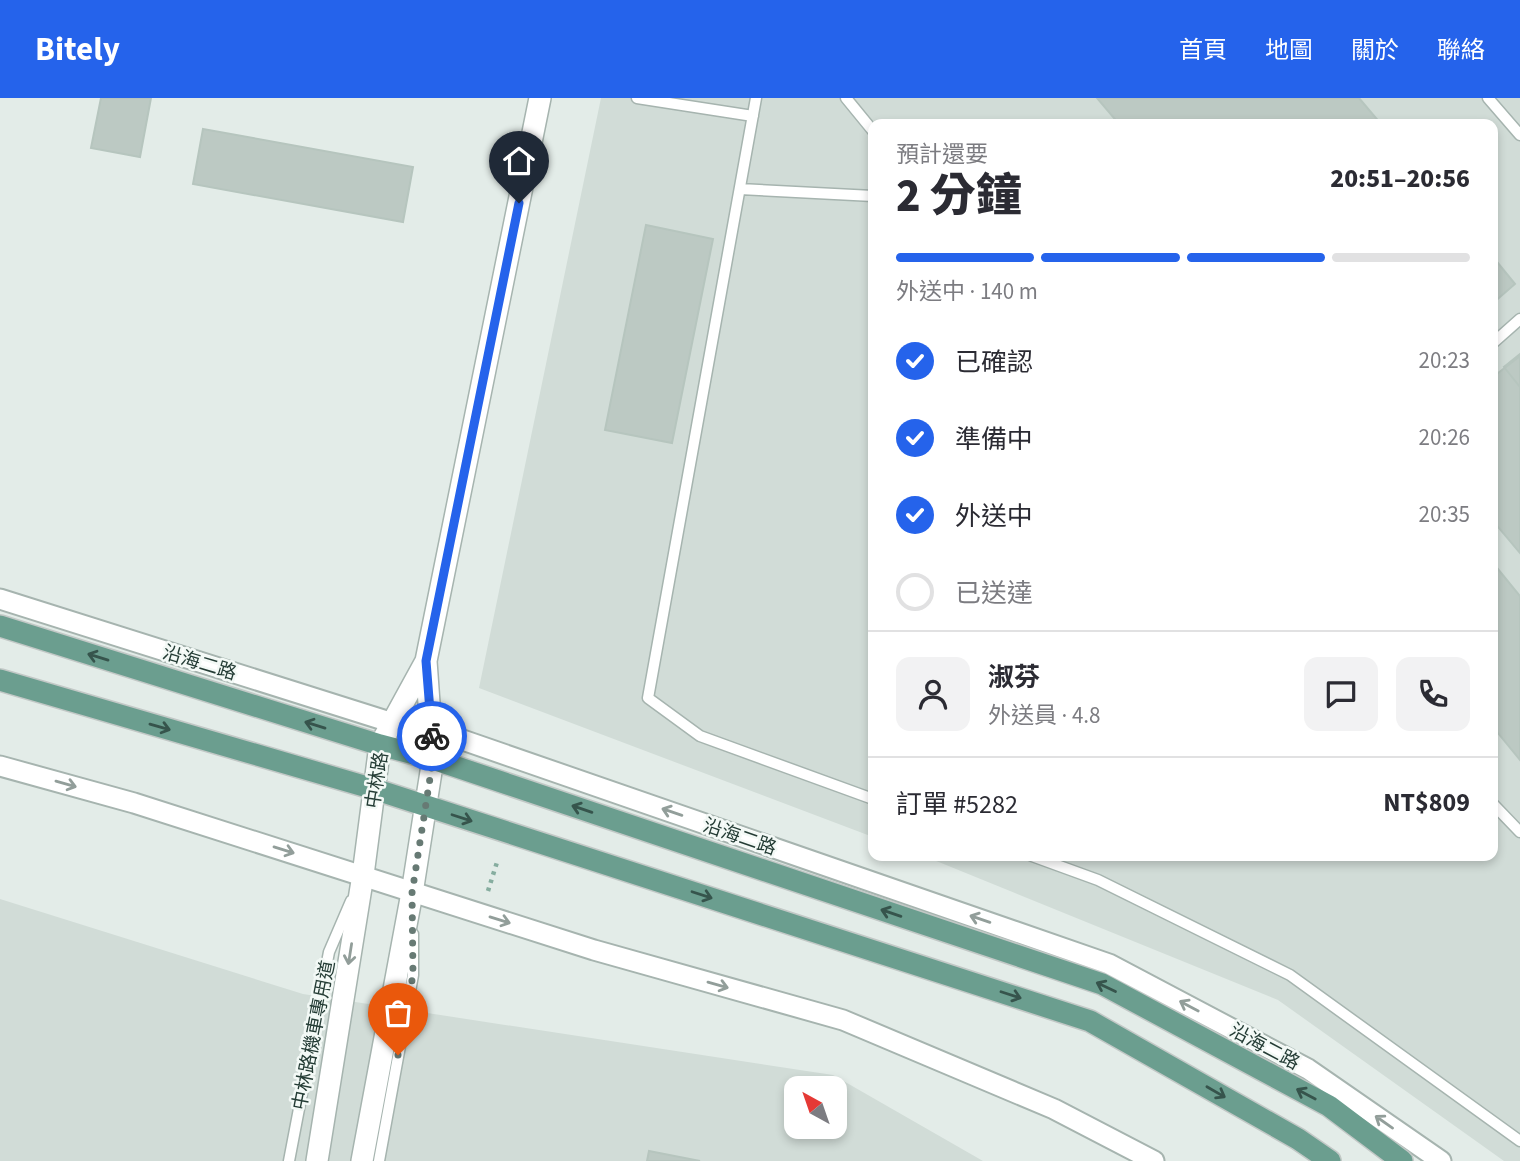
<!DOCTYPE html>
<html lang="zh-TW">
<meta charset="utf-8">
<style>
:root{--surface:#fff;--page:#f2f2f3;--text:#2b2b33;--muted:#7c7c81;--line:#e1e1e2;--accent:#2563eb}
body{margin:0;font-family:"Source Sans 3","Noto Sans TC",sans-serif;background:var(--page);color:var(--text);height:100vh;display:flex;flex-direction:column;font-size:26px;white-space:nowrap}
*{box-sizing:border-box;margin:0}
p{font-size:23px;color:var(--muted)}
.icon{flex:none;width:38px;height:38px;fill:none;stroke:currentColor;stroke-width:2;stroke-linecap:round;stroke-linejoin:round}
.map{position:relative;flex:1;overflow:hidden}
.side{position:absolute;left:868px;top:21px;width:630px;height:742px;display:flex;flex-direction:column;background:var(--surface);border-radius:14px;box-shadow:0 4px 10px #0003}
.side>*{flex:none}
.needle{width:46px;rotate:320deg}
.tools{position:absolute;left:784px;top:978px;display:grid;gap:14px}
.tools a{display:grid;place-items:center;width:63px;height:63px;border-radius:14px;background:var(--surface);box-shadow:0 4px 10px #0003;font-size:35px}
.pin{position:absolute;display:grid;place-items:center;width:60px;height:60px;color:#fff;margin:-72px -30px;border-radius:50% 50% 50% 0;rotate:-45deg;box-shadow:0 0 7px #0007}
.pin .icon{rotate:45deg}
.courier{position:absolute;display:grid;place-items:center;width:70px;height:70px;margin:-35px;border:5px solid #2563eb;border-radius:50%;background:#fff;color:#222;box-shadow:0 2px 9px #0007}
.head em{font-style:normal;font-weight:800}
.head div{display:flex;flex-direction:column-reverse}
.head{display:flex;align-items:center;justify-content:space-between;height:119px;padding:0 28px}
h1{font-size:46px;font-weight:800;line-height:52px}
.bar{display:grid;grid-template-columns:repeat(4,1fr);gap:10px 7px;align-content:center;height:84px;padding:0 28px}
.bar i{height:9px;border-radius:5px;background:var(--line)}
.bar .current{background:var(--accent)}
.bar p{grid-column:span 4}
.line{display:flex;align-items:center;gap:18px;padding:0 28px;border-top:2px solid var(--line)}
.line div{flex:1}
.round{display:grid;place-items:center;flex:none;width:74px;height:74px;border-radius:14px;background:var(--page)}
ol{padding:0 28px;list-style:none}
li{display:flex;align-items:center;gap:21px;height:77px}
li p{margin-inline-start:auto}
li .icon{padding:7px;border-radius:50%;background:var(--accent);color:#fff;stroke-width:4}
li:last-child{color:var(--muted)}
li i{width:38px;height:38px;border:4px solid var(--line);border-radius:50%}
header{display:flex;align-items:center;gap:42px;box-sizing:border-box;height:98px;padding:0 35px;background:var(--accent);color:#fff}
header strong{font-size:33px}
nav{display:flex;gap:38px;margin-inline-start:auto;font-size:24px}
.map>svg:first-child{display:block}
.built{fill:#d1dcd7;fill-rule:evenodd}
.building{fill:#bcc9c3;stroke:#b6c5be;stroke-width:2}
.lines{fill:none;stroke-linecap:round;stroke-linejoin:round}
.service-casing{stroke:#a6b4af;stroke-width:13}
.minor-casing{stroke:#a6b4af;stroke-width:23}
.tertiary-casing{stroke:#a6b4af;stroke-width:24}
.primary-casing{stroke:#c2c8c6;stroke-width:24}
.path{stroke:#86ad9f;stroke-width:4.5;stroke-dasharray:3.5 5;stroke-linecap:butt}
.service{stroke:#fff;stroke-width:10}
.minor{stroke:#fff;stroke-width:19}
.tertiary{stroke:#fff;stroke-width:21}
.primary{stroke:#6b9e8f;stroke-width:21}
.oneway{stroke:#36544c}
.oneway2{stroke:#929e9a}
.done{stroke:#677a74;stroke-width:7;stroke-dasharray:0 12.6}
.route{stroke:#2563eb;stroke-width:9}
.labels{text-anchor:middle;stroke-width:5;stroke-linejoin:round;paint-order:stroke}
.street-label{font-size:19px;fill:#243c35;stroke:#f3f9f6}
</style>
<header>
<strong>Bitely</strong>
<nav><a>首頁</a><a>地圖</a><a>關於</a><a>聯絡</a></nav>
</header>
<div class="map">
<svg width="1520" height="1063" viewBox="0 0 1520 1063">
<rect width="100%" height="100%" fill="#e3ece8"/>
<!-- built -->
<path class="built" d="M601,0H1520V1063H1504L1278,902L924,758H1493V26H873V739L479,590Z
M0,801L303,896L833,977L983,1063H0ZM796,990H835V1029H796Z"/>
<!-- building -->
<path class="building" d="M101,0H151L140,59L91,50Z
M1097,0H1359L1381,26H1119Z
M203,31L413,69L403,124L193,86Z
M646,127L713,141L672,345L605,332Z
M1493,159L1515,186L1493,205Z
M1520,256V289L1504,269Z
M1520,258V455L1493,423V279Z
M1493,465L1520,498V662L1493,629Z
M649,1053L700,1063H647Z"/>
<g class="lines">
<!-- service casing -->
<g class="service-casing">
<path id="service" d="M637,0L753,18
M756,0L648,600L700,638L873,701
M846,0L873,33
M1488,0L1520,37
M740,91L873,98
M1493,245L1520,221
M1493,706L1520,734
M1032,758L1098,782L1290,877L1520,1043
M289,1063L329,854L351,803
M379,1063L413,877V836"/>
</g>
<!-- minor casing -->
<g class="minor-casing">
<path id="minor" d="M0,501L393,625L431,631L1109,866L1308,971L1441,1063
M0,668L134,705L594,852L843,922L1054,1011L1154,1063"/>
</g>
<!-- tertiary casing -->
<g class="tertiary-casing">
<path id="tertiary" d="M317,1063L363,777L380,647L426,563
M362,1063L412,795L433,661L426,563L540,0"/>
</g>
<!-- primary casing -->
<g class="primary-casing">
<path id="primary" d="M0,528L380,647L433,661L1102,886L1329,1008L1402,1063
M0,582L374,691L1090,923L1298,1041L1330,1063"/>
</g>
<!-- path -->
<path class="path" d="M488,793L498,761"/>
<!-- service -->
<use href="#service" class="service"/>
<!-- minor -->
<use href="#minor" class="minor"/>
<!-- tertiary -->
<use href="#tertiary" class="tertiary"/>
<!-- primary -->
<use href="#primary" class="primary"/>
</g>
<!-- one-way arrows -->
<defs><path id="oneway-shaft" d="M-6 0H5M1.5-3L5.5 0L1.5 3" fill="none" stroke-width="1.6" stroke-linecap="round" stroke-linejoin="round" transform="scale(1.75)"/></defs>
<g class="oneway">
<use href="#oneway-shaft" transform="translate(98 559) rotate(-163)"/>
<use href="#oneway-shaft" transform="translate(315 627) rotate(-163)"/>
<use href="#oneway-shaft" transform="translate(160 629) rotate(16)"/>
<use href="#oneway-shaft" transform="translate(582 711) rotate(-161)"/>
<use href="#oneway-shaft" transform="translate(462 720) rotate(18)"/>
<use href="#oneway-shaft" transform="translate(702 797) rotate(18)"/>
<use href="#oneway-shaft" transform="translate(891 815) rotate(-161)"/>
<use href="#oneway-shaft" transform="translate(1106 889) rotate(-155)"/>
<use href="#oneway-shaft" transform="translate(1011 897) rotate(18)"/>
<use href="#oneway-shaft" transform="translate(1216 994) rotate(30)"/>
<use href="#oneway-shaft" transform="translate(1306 996) rotate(-152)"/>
</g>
<g class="oneway2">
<use href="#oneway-shaft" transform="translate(66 686) rotate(16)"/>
<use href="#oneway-shaft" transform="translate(672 714) rotate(-161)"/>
<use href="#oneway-shaft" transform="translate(284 752) rotate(17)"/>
<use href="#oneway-shaft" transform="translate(980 821) rotate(-161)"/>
<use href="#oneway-shaft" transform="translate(500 822) rotate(17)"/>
<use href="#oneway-shaft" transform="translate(350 856) rotate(99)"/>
<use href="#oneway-shaft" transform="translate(718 887) rotate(16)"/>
<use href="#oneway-shaft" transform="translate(1189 908) rotate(-152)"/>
<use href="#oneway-shaft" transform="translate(1384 1024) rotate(-145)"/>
</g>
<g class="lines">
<!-- done -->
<path class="done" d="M398,957L413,877L412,795L433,661L432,638"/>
<!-- route -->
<path class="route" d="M432,638L426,563L519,105"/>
</g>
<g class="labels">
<!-- street labels -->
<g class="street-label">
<text transform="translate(200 564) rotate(17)" y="7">沿海二路</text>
<text transform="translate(376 682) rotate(-81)" y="7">中林路</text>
<text transform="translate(740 738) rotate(19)" y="7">沿海二路</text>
<text transform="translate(313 937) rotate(-79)" y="7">中林路機車專用道</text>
<text transform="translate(1265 948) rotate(28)" y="7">沿海二路</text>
</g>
</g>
</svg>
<div class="tools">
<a><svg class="needle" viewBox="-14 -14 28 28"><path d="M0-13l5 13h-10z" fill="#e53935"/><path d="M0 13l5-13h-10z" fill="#7c7c81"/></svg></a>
</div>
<div class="pin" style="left:398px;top:957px;background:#ea580c"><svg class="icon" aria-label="bag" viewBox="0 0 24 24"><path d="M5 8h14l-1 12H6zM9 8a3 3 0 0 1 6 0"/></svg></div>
<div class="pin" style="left:519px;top:105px;background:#1f2937"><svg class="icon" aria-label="home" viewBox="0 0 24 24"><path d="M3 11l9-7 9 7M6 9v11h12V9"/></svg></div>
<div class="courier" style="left:432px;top:638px"><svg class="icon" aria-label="bike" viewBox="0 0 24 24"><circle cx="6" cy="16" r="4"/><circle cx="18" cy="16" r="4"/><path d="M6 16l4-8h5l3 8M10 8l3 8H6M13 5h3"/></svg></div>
<section class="side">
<div class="head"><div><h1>2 分鐘</h1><p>預計還要</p></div><em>20:51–20:56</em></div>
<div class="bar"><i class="current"></i><i class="current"></i><i class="current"></i><i></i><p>外送中 · 140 m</p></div>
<ol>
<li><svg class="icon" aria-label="check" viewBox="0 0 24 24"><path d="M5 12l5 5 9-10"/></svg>已確認<p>20:23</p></li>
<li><svg class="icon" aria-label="check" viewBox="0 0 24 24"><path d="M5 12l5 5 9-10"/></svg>準備中<p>20:26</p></li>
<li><svg class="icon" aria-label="check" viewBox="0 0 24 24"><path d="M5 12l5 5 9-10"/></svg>外送中<p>20:35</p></li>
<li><i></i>已送達</li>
</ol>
<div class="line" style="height:126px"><a class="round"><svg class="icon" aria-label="person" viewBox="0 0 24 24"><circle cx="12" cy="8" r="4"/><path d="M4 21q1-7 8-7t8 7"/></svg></a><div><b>淑芬</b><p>外送員 · 4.8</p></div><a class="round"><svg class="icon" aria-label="chat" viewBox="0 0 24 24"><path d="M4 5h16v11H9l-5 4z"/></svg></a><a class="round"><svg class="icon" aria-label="phone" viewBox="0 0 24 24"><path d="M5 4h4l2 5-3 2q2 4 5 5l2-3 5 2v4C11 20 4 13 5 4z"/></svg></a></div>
<div class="line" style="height:91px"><div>訂單 #5282</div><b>NT$809</b></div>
</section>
</div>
